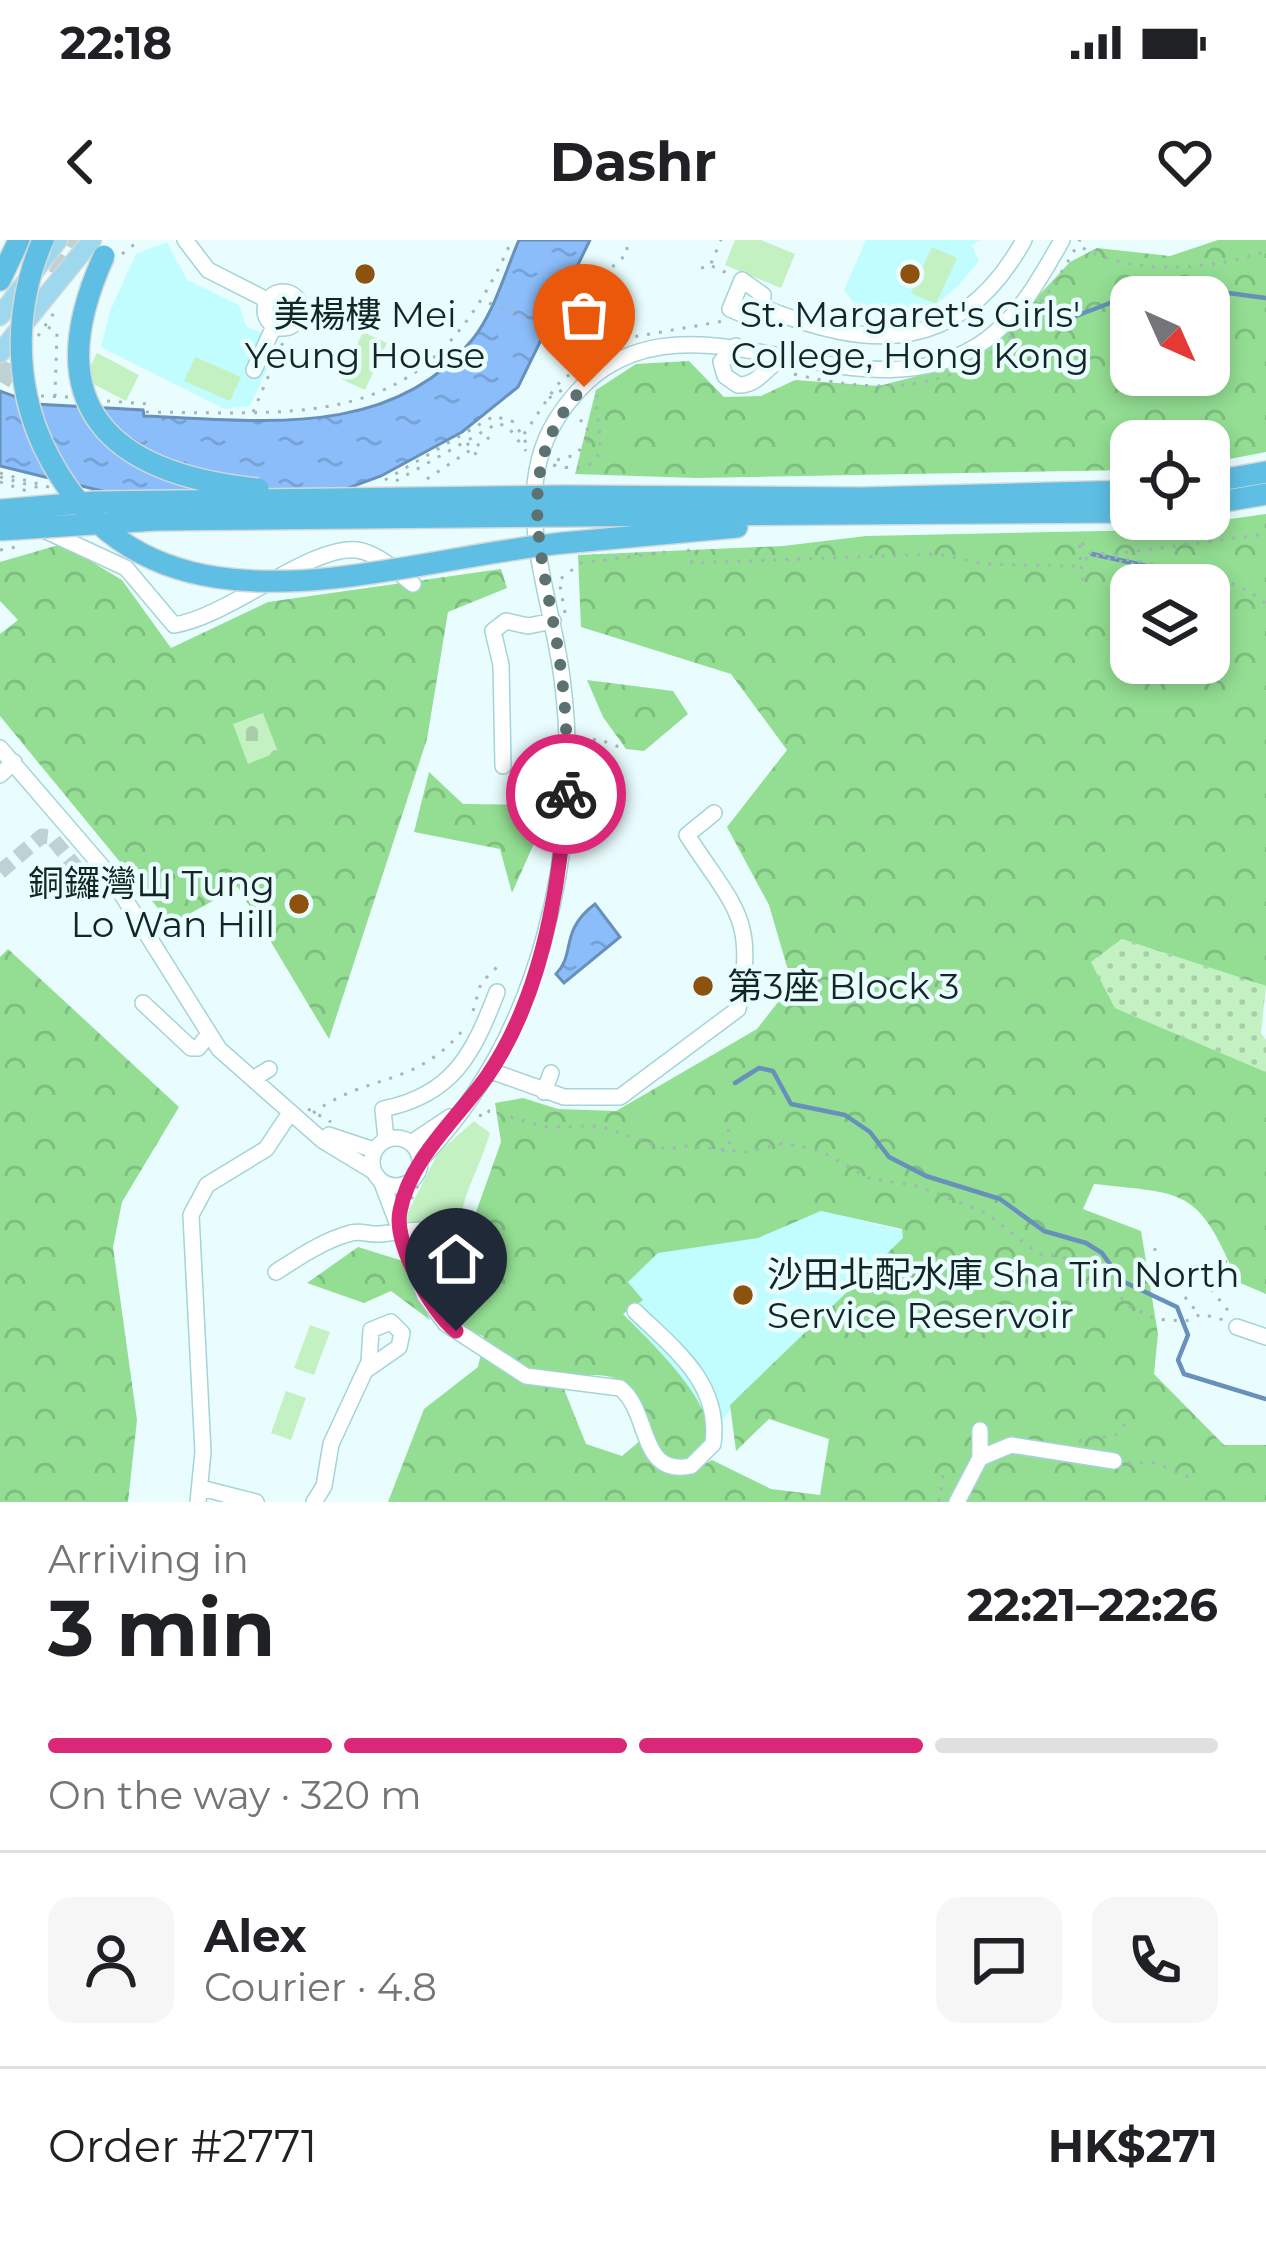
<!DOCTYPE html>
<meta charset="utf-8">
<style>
:root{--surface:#fff;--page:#f6f6f6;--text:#202124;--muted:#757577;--line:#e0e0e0;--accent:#db2777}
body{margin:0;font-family:Montserrat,"Noto Sans TC",sans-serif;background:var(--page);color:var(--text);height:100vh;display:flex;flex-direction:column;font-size:45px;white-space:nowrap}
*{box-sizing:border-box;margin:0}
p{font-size:39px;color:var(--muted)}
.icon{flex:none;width:66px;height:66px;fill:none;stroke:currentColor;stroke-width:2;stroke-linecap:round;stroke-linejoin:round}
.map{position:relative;height:1262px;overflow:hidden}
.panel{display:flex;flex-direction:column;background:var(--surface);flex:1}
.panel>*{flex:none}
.needle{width:78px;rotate:135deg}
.buttons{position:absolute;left:1110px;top:36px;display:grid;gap:24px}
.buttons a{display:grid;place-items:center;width:120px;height:120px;border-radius:24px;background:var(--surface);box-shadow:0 6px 18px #0003;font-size:60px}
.pin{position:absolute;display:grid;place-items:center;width:102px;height:102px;color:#fff;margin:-123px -51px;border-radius:50% 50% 50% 0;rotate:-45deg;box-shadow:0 0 12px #0007}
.pin .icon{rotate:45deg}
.courier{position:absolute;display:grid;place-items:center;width:120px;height:120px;margin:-60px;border:9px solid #db2777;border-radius:50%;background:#fff;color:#222;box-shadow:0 3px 15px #0007}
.summary em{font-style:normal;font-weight:700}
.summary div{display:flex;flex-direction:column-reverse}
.summary{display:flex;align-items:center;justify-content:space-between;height:204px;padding:0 48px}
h1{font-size:78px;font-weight:700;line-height:90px}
.bar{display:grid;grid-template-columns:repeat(4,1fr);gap:18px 12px;align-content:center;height:144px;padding:0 48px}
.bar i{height:15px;border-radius:9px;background:var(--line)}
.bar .selected{background:var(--accent)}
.bar p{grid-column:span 4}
.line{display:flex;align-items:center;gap:30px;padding:0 48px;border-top:3px solid var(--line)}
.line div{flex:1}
.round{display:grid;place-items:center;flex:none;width:126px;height:126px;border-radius:24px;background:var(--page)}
.status{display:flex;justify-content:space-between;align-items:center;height:84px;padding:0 60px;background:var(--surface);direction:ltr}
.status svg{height:33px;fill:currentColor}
header{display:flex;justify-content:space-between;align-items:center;height:156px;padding:0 48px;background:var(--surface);font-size:54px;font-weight:700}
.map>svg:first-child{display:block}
.built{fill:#c1fdff}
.grass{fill:url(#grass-dots)}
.forest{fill:url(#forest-crowns);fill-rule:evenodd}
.cemetery{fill:url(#cemetery-stones)}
.green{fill:#c3f1c2}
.water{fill:url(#water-ripples);stroke:#6790ba;stroke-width:3}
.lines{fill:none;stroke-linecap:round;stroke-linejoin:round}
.stream{stroke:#6790ba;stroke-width:4.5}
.minor-tunnel{stroke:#bfd2d3;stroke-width:15;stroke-dasharray:15 8;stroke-linecap:butt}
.highway-tunnel{stroke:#bfd2d3;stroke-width:21;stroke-dasharray:21 10;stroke-linecap:butt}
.minor-casing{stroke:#a4d4d6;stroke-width:18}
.major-casing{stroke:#d5d8d8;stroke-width:21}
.highway-casing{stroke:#d5d8d8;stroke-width:24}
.path{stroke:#a3b6b7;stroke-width:3;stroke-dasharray:3 9;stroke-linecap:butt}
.minor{stroke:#fff;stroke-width:15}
.major{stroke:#9ed8ee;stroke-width:18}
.highway{stroke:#5ebee3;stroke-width:21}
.highway-bridge-casing{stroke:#d5d8d8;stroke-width:24;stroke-linecap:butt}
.highway-bridge{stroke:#5ebee3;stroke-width:21}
.done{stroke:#5e7172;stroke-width:12;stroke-dasharray:0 21.6}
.route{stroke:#db2777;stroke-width:15}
.poi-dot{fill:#8d5210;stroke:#eafdfe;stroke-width:4.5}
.labels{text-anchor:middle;stroke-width:9;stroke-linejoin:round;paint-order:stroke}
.poi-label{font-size:36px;fill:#132626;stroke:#eafdfe}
</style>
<div class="status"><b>22:18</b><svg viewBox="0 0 49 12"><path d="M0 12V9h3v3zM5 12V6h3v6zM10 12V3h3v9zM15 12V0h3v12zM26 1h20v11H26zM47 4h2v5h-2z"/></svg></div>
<header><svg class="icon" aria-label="back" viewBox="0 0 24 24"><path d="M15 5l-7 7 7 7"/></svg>Dashr<svg class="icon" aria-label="heart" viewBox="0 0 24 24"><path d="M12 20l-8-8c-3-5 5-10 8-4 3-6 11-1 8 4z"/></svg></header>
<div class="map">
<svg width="1266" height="1262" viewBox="0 0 1266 1262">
<defs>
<pattern id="grass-dots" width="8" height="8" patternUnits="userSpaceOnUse" patternTransform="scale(3)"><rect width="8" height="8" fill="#c3f1c2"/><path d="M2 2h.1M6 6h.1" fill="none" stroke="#a7cea7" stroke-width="1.8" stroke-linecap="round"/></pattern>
<pattern id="forest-crowns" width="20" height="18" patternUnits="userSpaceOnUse" patternTransform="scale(3)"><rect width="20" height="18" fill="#93de93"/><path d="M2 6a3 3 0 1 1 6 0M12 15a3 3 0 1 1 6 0" fill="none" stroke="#7ebe7f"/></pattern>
<pattern id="cemetery-stones" width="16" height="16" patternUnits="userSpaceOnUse" patternTransform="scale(3)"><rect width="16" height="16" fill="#c3f1c2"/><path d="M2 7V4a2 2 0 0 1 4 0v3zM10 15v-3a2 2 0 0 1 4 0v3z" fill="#a7cea7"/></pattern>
<pattern id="water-ripples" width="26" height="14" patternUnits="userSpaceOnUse" patternTransform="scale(3)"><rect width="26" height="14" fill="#8bbdfa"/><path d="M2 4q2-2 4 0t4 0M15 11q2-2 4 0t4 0" fill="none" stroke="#77a2d6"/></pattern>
</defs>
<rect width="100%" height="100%" fill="#eafdfe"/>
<!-- built -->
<path class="built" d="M866,0H981L972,5L979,21L958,46L932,68L894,79L861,73L844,50Z
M167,2L187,40L239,65L246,86L268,96L275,112L250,166L225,169L101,107L110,71L136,14Z
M821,971L908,992L912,1016L735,1163L718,1187L652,1171L626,1067L611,1052L641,998H758Z"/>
<!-- grass -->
<path class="grass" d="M1122,699L1266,746L1261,793L1266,800V832L1115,768L1091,722Z"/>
<!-- forest -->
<path class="forest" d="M1218,0H1266V212L1209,223V201H1131V230L697,238L575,234L596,150L636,124L689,121L724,157L761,156L795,140L879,146L963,124L1013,83L1070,22L1097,8L1170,16ZM1131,57H1209V135H1131Z
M1266,274V746L1122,699L1091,722L1115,768L1266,832V1054L1238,1042C1198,949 1189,954 1094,944L1083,969L1141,991L1158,1094L1154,1134L1224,1205H1266V1262H388L424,1169L478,1127L481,1113L564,1149L586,1204L622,1216L641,1200L647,1214L697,1228L712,1220L771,1249L820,1255L829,1199L769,1179L736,1211L730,1165L903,998L902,989L821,971L758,998L658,1013L628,1042L643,1060L623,1074C645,1097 744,1186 695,1216C688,1220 678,1223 669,1218C641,1204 653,1160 623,1142C600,1129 573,1139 549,1135C524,1131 504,1116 483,1102V1096C440,1083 429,1047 415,1007L419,997L437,1006L448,1048L477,1044L470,989L501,902L495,863L523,858L558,869L616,871L757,789L792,744L769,665L727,587L787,510L731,434L581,387L578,315L783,306L866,296L1151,290ZM1131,345H1209V423H1131Z
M62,304L122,340L171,408L268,362L501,329L507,348L448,372L427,499L329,799L238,647L171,684L0,476V394L18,380L0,361V322Z
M587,440L673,451L688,474L644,511L626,509L603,477Z
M429,532L463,564L551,565L512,653L500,609L414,592Z
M8,709L179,867L122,962L113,1007L137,1180L128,1262H0V717Z
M358,1007L403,1021L430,1080L391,1051L364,1063L307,1043Z"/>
<!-- cemetery -->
<path class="cemetery" d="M263,473L278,512L248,524L233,484Z"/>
<!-- green -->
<path class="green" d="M735,0H761L795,14L781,48L725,25Z
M932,7L957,18L936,64L911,53Z
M363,92L387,103L365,150L341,139Z
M97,113L139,135L126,161L84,139Z
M195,117L241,137L230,161L184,141Z
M474,881L490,893C479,931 459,958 459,998L443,999L430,986L404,980L438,913Z
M310,1085L330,1092L314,1135L294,1128Z
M286,1151L306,1158L291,1200L271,1193Z"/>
<!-- water -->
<path class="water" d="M519,0H590L518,147L462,192L381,236L324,257L114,254L0,226V151L35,164L143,170L144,176C257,180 390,201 472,100C494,73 505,32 519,0Z
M595,664L620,697L564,743L556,734C576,714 559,691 595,664Z"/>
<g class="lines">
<!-- stream -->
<path class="stream" d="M1047,87L1160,44L1266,58
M1092,314L1174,332
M735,843L759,828L773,831L791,864L845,875L870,892L889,917L926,936L1000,959L1044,991L1086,1003L1102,1013L1122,1041L1177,1067L1188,1095L1178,1120L1184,1134L1266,1159"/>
<!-- minor-tunnel -->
<path class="minor-tunnel" d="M0,632L42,596L51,597L94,649L111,637"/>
<!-- highway-tunnel -->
<path class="highway-tunnel" d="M58,36L77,0
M0,142L24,101"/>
<!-- minor casing -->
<g class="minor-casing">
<path id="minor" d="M185,0L208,30L267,60
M265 70a18 18 0 1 1 36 0a18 18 0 1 1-36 0Z
M762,67L763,55L742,40L730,69L744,75L762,67C872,112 961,114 1024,0
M736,106L721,122L725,136L738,145C761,146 766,122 788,118
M254,130L274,86
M46,291L126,328L174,385C228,377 312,304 357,310C378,313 397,332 413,344
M0,508L111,637L219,809L322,900L373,931
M503,526L501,425L493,391L506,381L528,386L553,381
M0,535L14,522
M143,763L191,808H198L209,794
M491,831L564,857H620L738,769C757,677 735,669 687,595L714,573
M253,839L269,829
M544,852L551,833
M329,895L374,910
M372 922a24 24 0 1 1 48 0a24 24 0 1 1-48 0Z
M386,900L383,869C453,855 473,814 497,752
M411,903L450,877
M420,920C541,798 584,605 562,438C552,356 508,257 556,180C663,9 852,197 986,100C1021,74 1041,37 1062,0
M382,943L425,1056L446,1084L526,1136L620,1148C651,1172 638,1237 691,1226L713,1204C721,1143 675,1110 635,1071
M276,1032C299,1017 324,1000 351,993C361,990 369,995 379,994C407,992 427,983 451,1002L445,1027L450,1043
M1237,1087L1266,1097
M980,1218L1011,1205L1114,1221
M201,1248L256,1262
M198,1262L203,1212L191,975L207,945L266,909L290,873
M314,1262L324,1246L331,1204L369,1122L371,1090L391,1082L402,1093L399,1107L366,1130
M957,1262L980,1218V1190"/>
</g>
<!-- major casing -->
<g class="major-casing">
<path id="major" d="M0,76L58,0
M0,113L92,0"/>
</g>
<!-- highway casing -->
<g class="highway-casing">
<path id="highway" d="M0,40L19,0
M1209,242L1266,232
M563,256L862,258L1131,251
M1209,264L1266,254
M563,276L1131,272
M563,303L737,287"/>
</g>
<!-- path -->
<path class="path" d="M1083,8C1133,36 1213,30 1266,11
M122,14L140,0
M712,26L731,35
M701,28L710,26L721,0
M489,63L569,96
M48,87L57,92L55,156
M38,96L56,70
M582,124L633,97L724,81
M794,134C938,169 1011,128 1080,0
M41,156L68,157
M549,158L562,150
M107,161L148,164L147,172C326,174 430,187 512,0
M253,172L287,93
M524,194L557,145L582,124L571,97L594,43L628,13L625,0
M467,203L479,218
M557,220L575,215L588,201L587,184L576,178
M553,225C623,241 593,184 597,155
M0,233L52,248
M0,237L40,248
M427,239L490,197
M385,240L494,176L514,182L528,206
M396,241L498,183L509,188L526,211
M0,242L27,251
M1082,303L1090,313L1114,314L1266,294
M688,309L692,323L939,314L984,324L1073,326L1081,322L1079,298
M0,310L21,306
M1103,315C1153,326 1227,329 1266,364
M1083,341L1081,322L1092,315L1166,331L1174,345
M565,373L559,340L581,323L665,312
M1209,408L1213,404
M581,502L598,499L619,507
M473,771L481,743L501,723
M308,869L331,882
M313,873C371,831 417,849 467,785
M479,875L486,877L489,871L546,887L600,886L665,909L688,906L747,912L784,903L821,911L868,938L918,946L986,973L1039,1014L1063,1017L1105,1037L1127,1065L1155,1079L1186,1081L1201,1074L1224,1080
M722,911L730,907L728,887
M406,970L423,935
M1155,1008L1154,1019L1197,1072
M1226,1020L1222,1039L1210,1048L1230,1073
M1079,1201L1115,1195L1125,1184
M1128,1223H1155L1193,1239
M939,1262L944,1229"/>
<!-- minor -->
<use href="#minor" class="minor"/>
<!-- major -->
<use href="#major" class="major"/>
<!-- highway -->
<use href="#highway" class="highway"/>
<!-- highway-bridge casing -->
<g class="highway-bridge-casing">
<path id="highway-bridge" d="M43,0C15,64 13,140 43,205C145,421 384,320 563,303
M104,16C36,166 110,234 258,249
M0,270L94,262L563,256
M0,290L156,280L563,276"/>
</g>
<!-- highway-bridge -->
<use href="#highway-bridge" class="highway-bridge"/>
</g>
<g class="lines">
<!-- done -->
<path class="done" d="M566,554C568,508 566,462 559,416C545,321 507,226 584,147"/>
<!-- route -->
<path class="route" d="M456,1091C431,1072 393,1002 400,971C410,918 458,878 488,835C541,757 560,646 566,554"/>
</g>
<!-- markers -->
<g class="poi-dot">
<circle cx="365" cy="34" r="12"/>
<circle cx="910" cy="34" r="12"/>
<circle cx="299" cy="664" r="12"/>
<circle cx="703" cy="746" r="12"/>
<circle cx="743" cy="1055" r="12"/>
</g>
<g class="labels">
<!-- poi labels -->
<g class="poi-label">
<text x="365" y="87">美楊樓 Mei<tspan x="365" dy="41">Yeung House</tspan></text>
<text x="910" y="87">St. Margaret's Girls'<tspan x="910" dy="41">College, Hong Kong</tspan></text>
<text x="275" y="656" text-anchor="end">銅鑼灣山 Tung<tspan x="275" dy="41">Lo Wan Hill</tspan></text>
<text x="727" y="759" text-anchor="start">第3座 Block 3</text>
<text x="767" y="1047" text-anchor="start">沙田北配水庫 Sha Tin North<tspan x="767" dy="41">Service Reservoir</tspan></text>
</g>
</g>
</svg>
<div class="buttons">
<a><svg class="needle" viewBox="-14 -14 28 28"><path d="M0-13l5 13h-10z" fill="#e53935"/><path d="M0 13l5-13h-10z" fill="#757577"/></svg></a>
<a><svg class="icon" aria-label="locate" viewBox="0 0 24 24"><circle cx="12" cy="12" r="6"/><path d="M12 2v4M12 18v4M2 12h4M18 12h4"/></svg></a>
<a><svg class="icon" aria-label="layers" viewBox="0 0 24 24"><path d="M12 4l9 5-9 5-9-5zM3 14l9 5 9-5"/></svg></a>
</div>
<div class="pin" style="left:584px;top:147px;background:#ea580c"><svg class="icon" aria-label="bag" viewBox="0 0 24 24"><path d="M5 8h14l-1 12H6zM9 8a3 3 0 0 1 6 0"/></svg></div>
<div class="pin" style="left:456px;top:1091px;background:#1f2937"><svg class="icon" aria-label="home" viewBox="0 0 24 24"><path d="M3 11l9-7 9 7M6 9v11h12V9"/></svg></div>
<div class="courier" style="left:566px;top:554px"><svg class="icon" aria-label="bike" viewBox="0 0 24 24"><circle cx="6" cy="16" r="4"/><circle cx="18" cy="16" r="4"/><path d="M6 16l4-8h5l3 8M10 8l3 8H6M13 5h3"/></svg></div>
</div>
<section class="panel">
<div class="summary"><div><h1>3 min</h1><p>Arriving in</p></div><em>22:21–22:26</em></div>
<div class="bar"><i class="selected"></i><i class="selected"></i><i class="selected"></i><i></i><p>On the way · 320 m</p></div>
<div class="line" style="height:216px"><a class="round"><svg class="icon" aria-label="person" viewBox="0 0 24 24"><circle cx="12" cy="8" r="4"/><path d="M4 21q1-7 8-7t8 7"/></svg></a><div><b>Alex</b><p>Courier · 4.8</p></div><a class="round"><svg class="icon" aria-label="chat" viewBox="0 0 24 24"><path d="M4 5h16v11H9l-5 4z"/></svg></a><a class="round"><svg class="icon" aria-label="phone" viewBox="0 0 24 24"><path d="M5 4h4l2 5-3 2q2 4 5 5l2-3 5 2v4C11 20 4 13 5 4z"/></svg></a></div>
<div class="line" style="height:156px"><div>Order #2771</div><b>HK$271</b></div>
</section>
